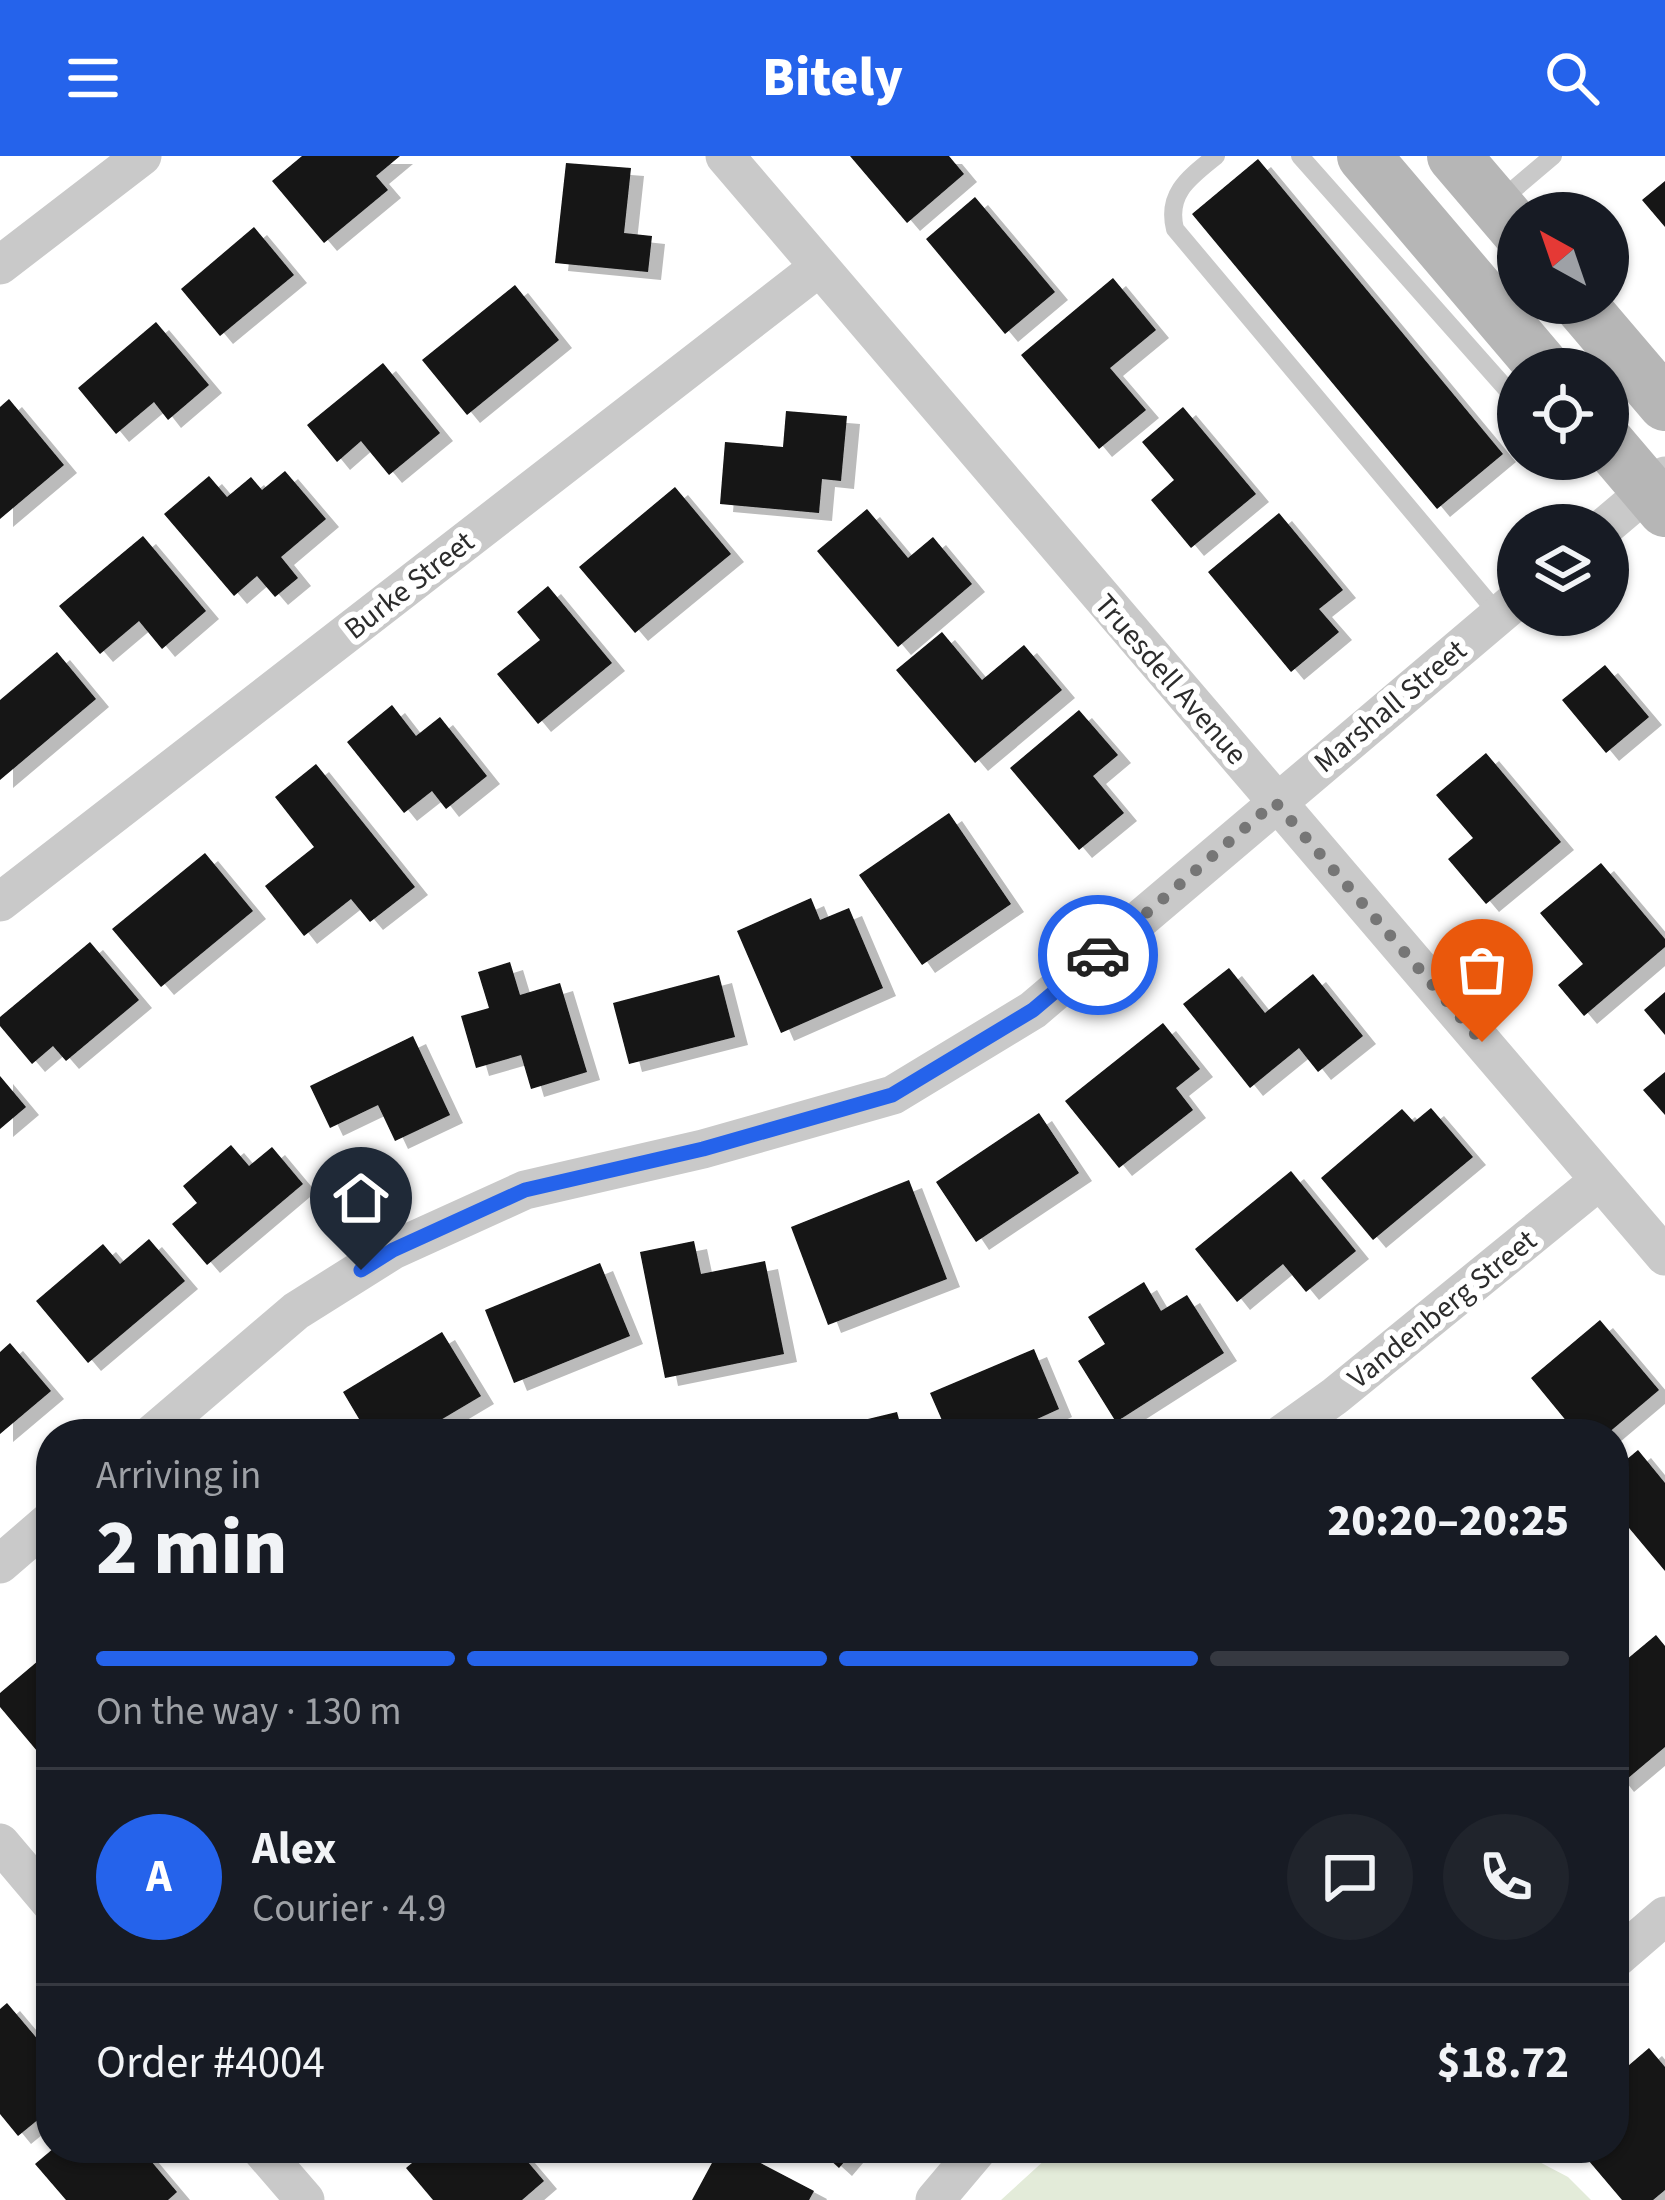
<!DOCTYPE html>
<meta charset="utf-8">
<style>
:root{--surface:#171b24;--page:#20242c;--text:#f1f3f6;--muted:#9ea1a6;--line:#363941;--accent:#2563eb}
body{margin:0;font-family:"Source Sans 3",sans-serif;background:var(--page);color:var(--text);height:100vh;display:flex;flex-direction:column;font-size:45px;white-space:nowrap}
*{box-sizing:border-box;margin:0}
p{font-size:39px;color:var(--muted)}
.icon{flex:none;width:66px;height:66px;fill:none;stroke:currentColor;stroke-width:2;stroke-linecap:round;stroke-linejoin:round}
.map{position:relative;flex:1;overflow:hidden}
.details{position:absolute;left:36px;top:1263px;width:1593px;height:744px;display:flex;flex-direction:column;background:var(--surface);border-radius:48px;box-shadow:0 3px 9px #0004}
.details>*{flex:none}
.needle{width:78px;rotate:320deg}
.controls{position:absolute;left:1497px;top:36px;display:grid;gap:24px}
.controls a{display:grid;place-items:center;width:132px;height:132px;border-radius:50%;background:var(--surface);box-shadow:0 3px 9px #0004;font-size:60px}
.pin{position:absolute;display:grid;place-items:center;width:102px;height:102px;color:#fff;margin:-123px -51px;border-radius:50% 50% 50% 0;rotate:-45deg;box-shadow:0 0 12px #0007}
.pin .icon{rotate:45deg}
.courier{position:absolute;display:grid;place-items:center;width:120px;height:120px;margin:-60px;border:9px solid #2563eb;border-radius:50%;background:#fff;color:#222;box-shadow:0 3px 15px #0007}
.summary em{font-style:normal;font-weight:800}
.summary div{display:flex;flex-direction:column-reverse}
.summary{display:flex;align-items:center;justify-content:space-between;height:204px;padding:0 60px}
h1{font-size:78px;font-weight:800;line-height:90px}
.bar{display:grid;grid-template-columns:repeat(4,1fr);gap:18px 12px;align-content:center;height:144px;padding:0 60px}
.bar i{height:15px;border-radius:9px;background:var(--line)}
.bar .on{background:var(--accent)}
.bar p{grid-column:span 4}
.line{display:flex;align-items:center;gap:30px;padding:0 60px;border-top:3px solid var(--line)}
.line div{flex:1}
.round{display:grid;place-items:center;flex:none;width:126px;height:126px;border-radius:63px;background:var(--page)}
header{display:flex;justify-content:space-between;align-items:center;height:156px;padding:0 60px;background:var(--accent);color:#fff;font-size:54px;font-weight:800}
.map>svg:first-child{display:block}
.green{fill:#e3ebd9}
.building{fill:#131313;filter:url(#shadow)}
.lines{fill:none;stroke-linecap:round;stroke-linejoin:round}
.lane{stroke:#c9c9c9;stroke-width:18}
.street{stroke:#c9c9c9;stroke-width:39}
.secondary{stroke:#b6b6b6;stroke-width:54}
.done{stroke:#767676;stroke-width:12;stroke-dasharray:0 21.6}
.route{stroke:#2563eb;stroke-width:15}
.labels{text-anchor:middle;stroke-width:12;stroke-linejoin:round;paint-order:stroke}
.street-label{font-size:30px;fill:#2c2c2c;stroke:#fff}
</style>
<header><svg class="icon" aria-label="menu" viewBox="0 0 24 24"><path d="M4 6h16M4 12h16M4 18h16"/></svg>Bitely<svg class="icon" aria-label="search" viewBox="0 0 24 24"><circle cx="10" cy="10" r="6"/><path d="M15 15l6 6"/></svg></header>
<div class="map">
<svg width="1665" height="2044" viewBox="0 0 1665 2044">
<defs>
<filter id="shadow"><feDropShadow dx="13" dy="8" stdDeviation="0" flood-color="#0004"/></filter>
</defs>
<rect width="100%" height="100%" fill="#fff"/>
<!-- green -->
<path class="green" d="M1058,1992H1521L1528,2000L1568,2021L1591,2044H1001Z"/>
<!-- building -->
<path class="building" d="M302,0H400L376,20L388,34L324,87L272,25Z
M850,0H949L964,18L907,67Z
M1258,3L1503,298L1437,353L1192,58Z
M566,7L631,12L624,77L652,80L648,116L555,107Z
M1665,25V71L1642,44Z
M975,41L1055,136L1005,178L926,83Z
M254,71L294,119L220,180L181,133Z
M1113,122L1156,174L1110,212L1146,254L1099,293L1021,199Z
M515,129L559,184L467,259L422,204Z
M156,166L209,229L168,264L154,246L116,278L78,232Z
M383,207L440,277L389,319L361,285L337,306L307,269Z
M9,243L64,309L0,363V251Z
M1183,251L1256,338L1191,392L1151,344L1174,324L1142,286Z
M786,255L847,260L841,325L822,323L819,357L720,348L725,286L783,291Z
M285,315L326,363L281,401L298,422L275,441L257,420L234,440L164,358L209,320L227,341L251,321L262,334Z
M675,331L731,398L635,477L579,411Z
M867,353L908,402L933,381L972,428L898,491L817,395Z
M1279,357L1343,434L1319,453L1339,476L1291,516L1208,416Z
M143,380L206,455L162,493L139,465L100,498L59,450Z
M548,430L612,507L538,568L497,518L540,484L517,456Z
M942,476L982,524L1024,489L1062,534L975,607L896,514Z
M57,496L96,543L0,624V544Z
M1605,509L1649,561L1606,597L1562,544Z
M392,549L416,580L440,561L487,620L446,653L432,635L404,657L347,586Z
M1079,554L1118,599L1093,620L1124,657L1079,694L1010,612Z
M1486,597L1561,686L1486,748L1448,703L1473,682L1436,639Z
M316,608L415,731L370,766L351,743L304,780L265,730L314,691L275,641Z
M949,657L1011,748L922,809L859,719Z
M205,697L253,755L161,831L112,773Z
M1601,707L1665,783V791L1584,860L1558,829L1583,808L1540,757Z
M811,742L820,764L849,752L883,832L781,877L737,775Z
M90,786L139,844L66,905L53,890L32,908L0,870V861Z
M510,806L520,839L560,827L587,916L531,933L521,899L476,912L461,860L489,852L478,816Z
M1229,812L1265,857L1313,818L1363,880L1318,916L1299,892L1250,932L1183,848Z
M719,819L735,881L629,908L613,847Z
M1665,836V879L1644,854Z
M1163,867L1200,913L1176,932L1193,954L1119,1012L1065,945Z
M413,880L450,959L395,985L378,949L330,972L310,930Z
M1665,916V959L1643,934Z
M0,920L26,951L0,973Z
M1431,952L1473,1001L1373,1084L1321,1022L1402,953L1414,966Z
M1039,957L1079,1017L976,1086L936,1026Z
M231,989L249,1010L272,991L303,1028L207,1109L172,1068L197,1047L183,1030Z
M1291,1015L1356,1095L1306,1136L1283,1108L1237,1146L1195,1093Z
M909,1024L947,1123L828,1169L791,1071Z
M149,1083L185,1125L88,1207L36,1145L103,1088L120,1108Z
M694,1085L701,1118L765,1105L784,1198L665,1222L640,1096Z
M600,1107L630,1180L514,1227L485,1154Z
M1144,1126L1161,1155L1187,1139L1224,1197L1116,1266L1078,1205L1105,1188L1088,1161Z
M1600,1164L1659,1234L1607,1278H1577L1531,1222Z
M442,1176L481,1240L417,1278H368L343,1236Z
M10,1187L51,1235L0,1278V1196Z
M1034,1193L1059,1253L1013,1274L1014,1278H948L930,1237Z
M897,1256L903,1278H814V1276Z
M314,1263L327,1278H296Z
M1638,1294L1665,1327V1415L1614,1354V1314Z
M1656,1479L1665,1490V1591L1621,1628L1614,1619V1514Z
M51,1494V1605L48,1608L0,1551V1537Z
M7,1847L51,1899V1953L18,1980L0,1958V1853Z
M1649,1892L1665,1911V2034L1653,2044H1622L1583,1998L1590,1992H1614V1971L1628,1960L1614,1944V1922Z
M54,1992H140L177,2036L168,2044H66L35,2008Z
M430,1992H516L544,2025L522,2044H433L406,2012Z
M720,1992H732L814,2035L809,2044H692Z
M817,1992H856L839,2012Z"/>
<g class="lines">
<!-- lane -->
<path class="lane" d="M1216,0C1190,21 1166,37 1175,73L1499,459
M1300,0L1518,246
M1501,44L1553,0"/>
<!-- street -->
<path class="street" d="M725,0L1665,1100
M0,109L142,0
M1607,369L1665,320
M0,746L818,112
M152,1278L296,1155L393,1094L525,1034L703,993L893,939L1033,854L1518,443
M1282,1278L1335,1240L1600,1024
M0,1408L51,1364
M0,1687L51,1747
M1614,1804L1665,1760
M260,1992L305,2044
M935,2044L979,1992"/>
<!-- secondary -->
<path class="secondary" d="M1364,0L1545,213
M1454,0L1518,75
M1579,147L1665,248
M1608,287L1665,354"/>
</g>
<g class="lines">
<!-- done -->
<path class="done" d="M1098,799L1275,646L1482,886"/>
<!-- route -->
<path class="route" d="M361,1114L393,1094L525,1034L703,993L892,939L1033,854L1098,799"/>
</g>
<g class="labels">
<!-- street labels -->
<g class="street-label">
<text transform="translate(409 429) rotate(-38)" y="10">Burke Street</text>
<text transform="translate(1171 523) rotate(49)" y="10">Truesdell Avenue</text>
<text transform="translate(1390 550) rotate(-40)" y="10">Marshall Street</text>
<text transform="translate(1442 1153) rotate(-39)" y="10">Vandenberg Street</text>
</g>
</g>
</svg>
<div class="controls">
<a><svg class="needle" viewBox="-14 -14 28 28"><path d="M0-13l5 13h-10z" fill="#e53935"/><path d="M0 13l5-13h-10z" fill="#9ea1a6"/></svg></a>
<a><svg class="icon" aria-label="locate" viewBox="0 0 24 24"><circle cx="12" cy="12" r="6"/><path d="M12 2v4M12 18v4M2 12h4M18 12h4"/></svg></a>
<a><svg class="icon" aria-label="layers" viewBox="0 0 24 24"><path d="M12 4l9 5-9 5-9-5zM3 14l9 5 9-5"/></svg></a>
</div>
<div class="pin" style="left:1482px;top:886px;background:#ea580c"><svg class="icon" aria-label="bag" viewBox="0 0 24 24"><path d="M5 8h14l-1 12H6zM9 8a3 3 0 0 1 6 0"/></svg></div>
<div class="pin" style="left:361px;top:1114px;background:#1f2937"><svg class="icon" aria-label="home" viewBox="0 0 24 24"><path d="M3 11l9-7 9 7M6 9v11h12V9"/></svg></div>
<div class="courier" style="left:1098px;top:799px"><svg class="icon" aria-label="car" viewBox="0 0 24 24"><path d="M5 17H2v-5l4-1 3-4h7l3 4 3 1v5h-3M9 17h6M6 11h13"/><circle cx="7" cy="17" r="2"/><circle cx="17" cy="17" r="2"/></svg></div>
<section class="details">
<div class="summary"><div><h1>2 min</h1><p>Arriving in</p></div><em>20:20–20:25</em></div>
<div class="bar"><i class="on"></i><i class="on"></i><i class="on"></i><i></i><p>On the way · 130 m</p></div>
<div class="line" style="height:216px"><b class="round" style="background:var(--accent);color:#fff">A</b><div><b>Alex</b><p>Courier · 4.9</p></div><a class="round"><svg class="icon" aria-label="chat" viewBox="0 0 24 24"><path d="M4 5h16v11H9l-5 4z"/></svg></a><a class="round"><svg class="icon" aria-label="phone" viewBox="0 0 24 24"><path d="M5 4h4l2 5-3 2q2 4 5 5l2-3 5 2v4C11 20 4 13 5 4z"/></svg></a></div>
<div class="line" style="height:156px"><div>Order #4004</div><b>$18.72</b></div>
</section>
</div>
